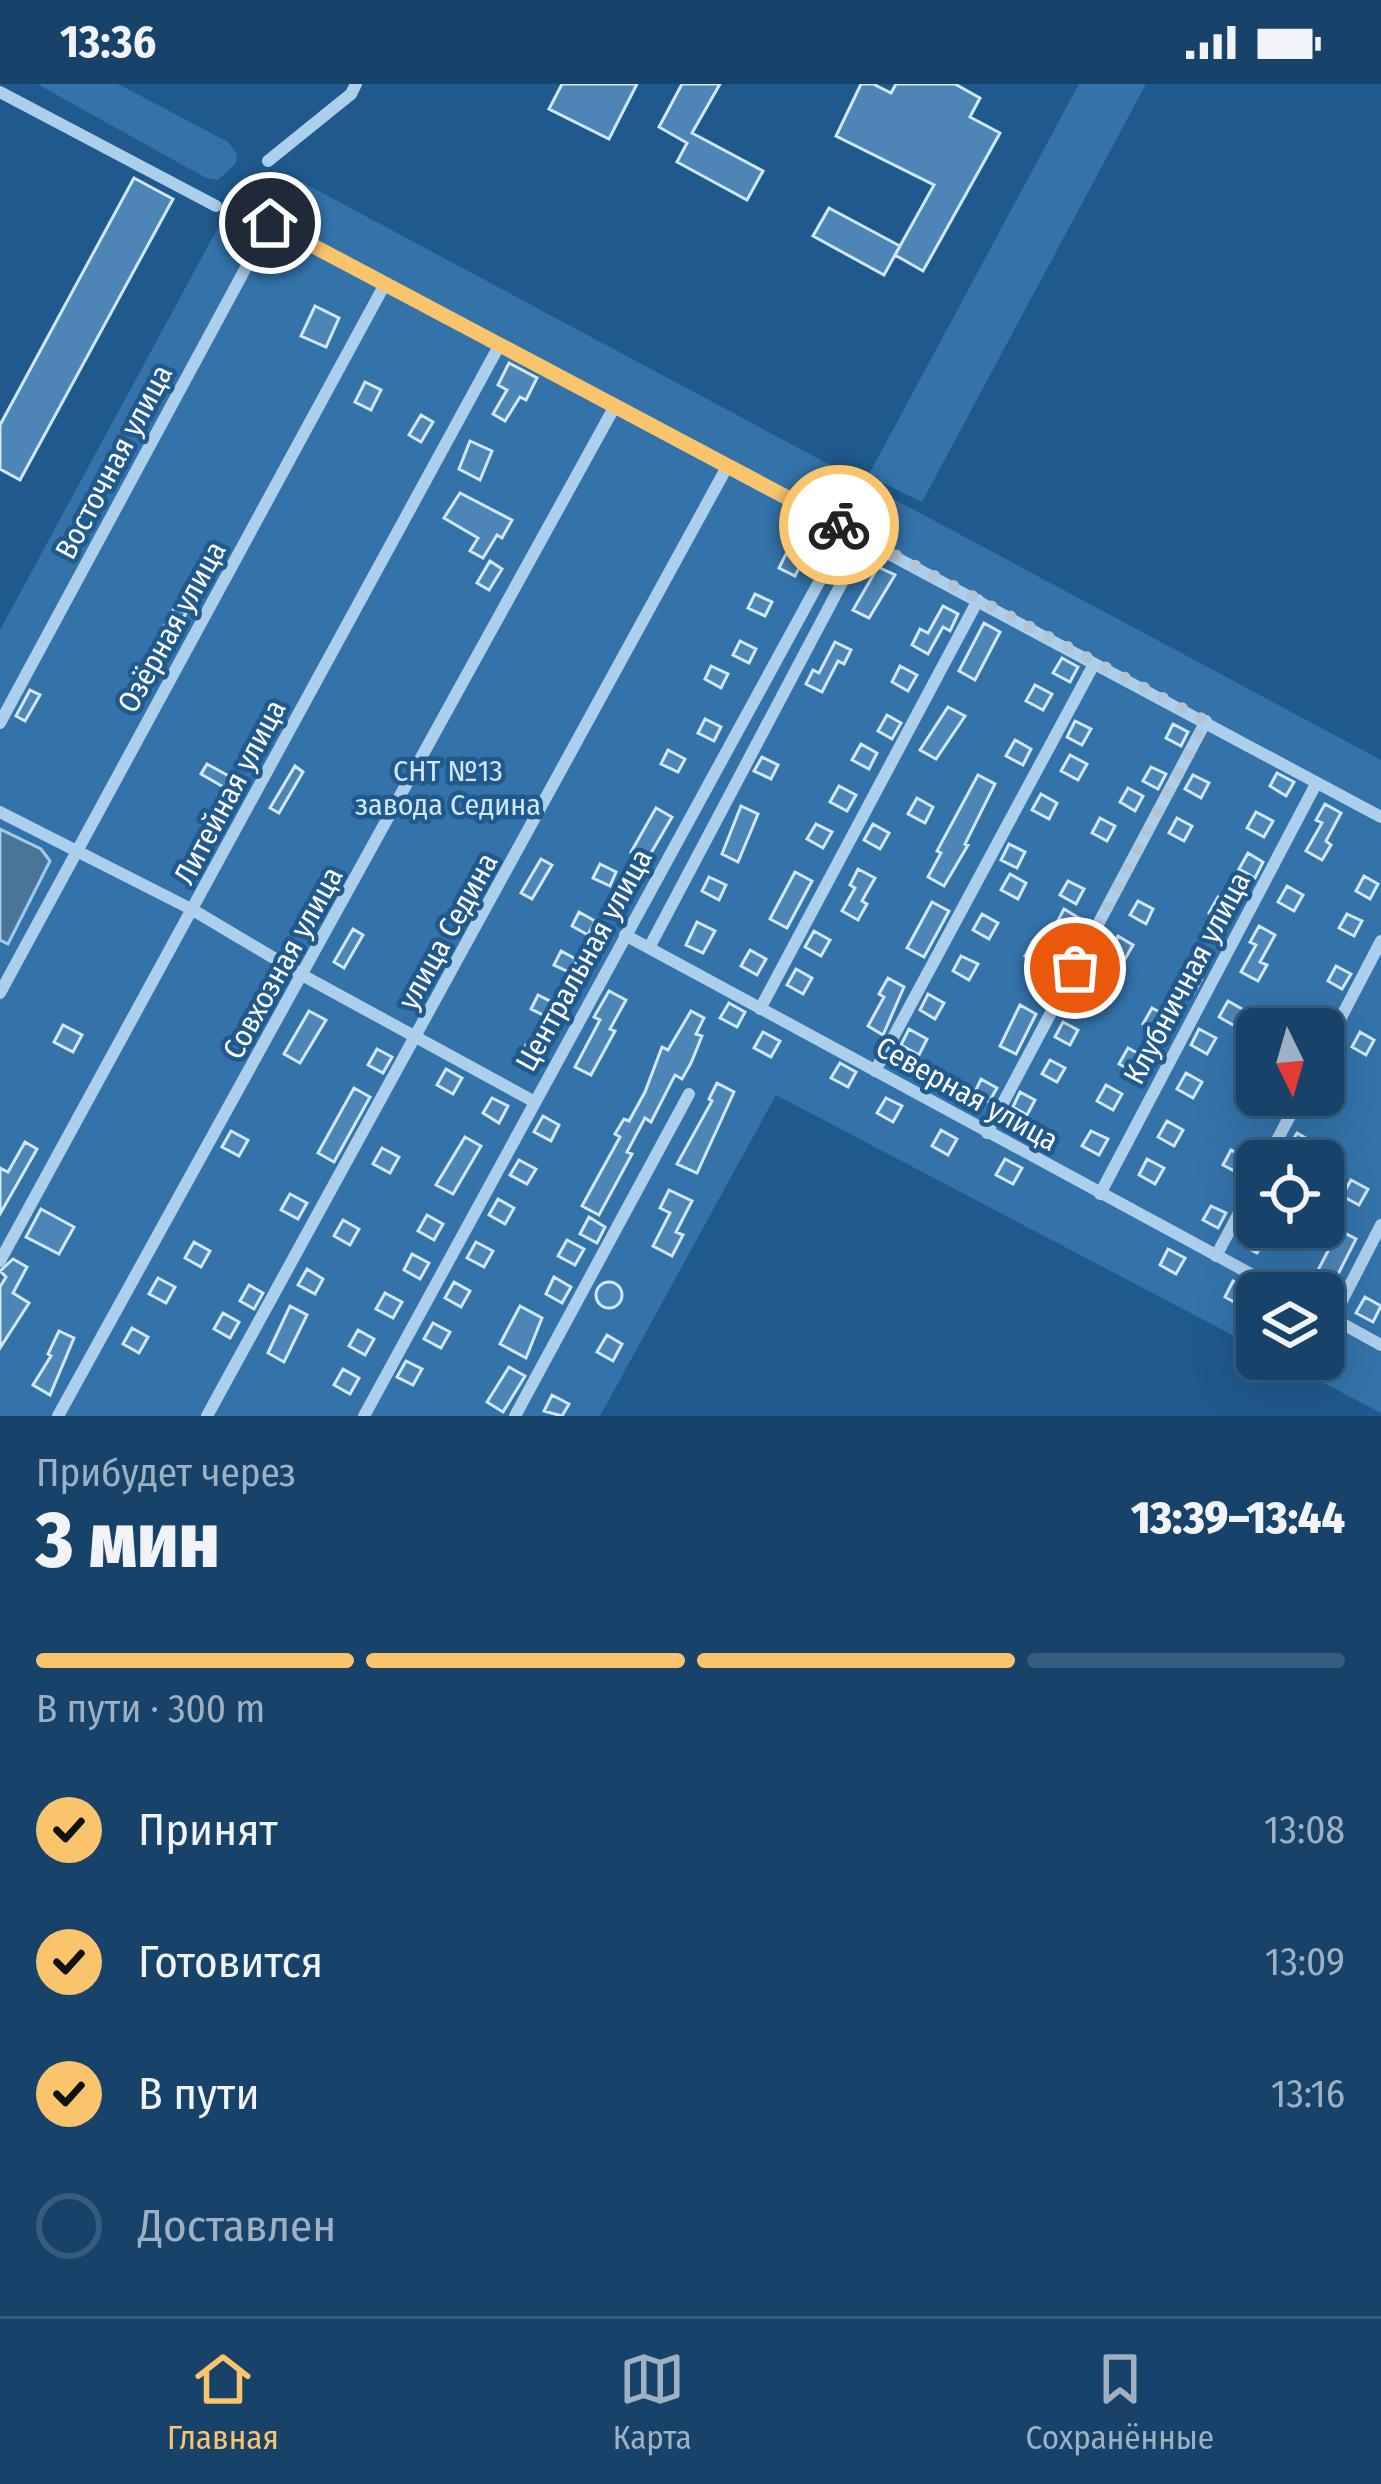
<!DOCTYPE html>
<html lang="ru">
<meta charset="utf-8">
<style>
:root{--surface:#17436a;--page:#204a70;--text:#f1f3f6;--muted:#9eb0c1;--line:#365c7e;--accent:#fac46c}
body{margin:0;font-family:"Fira Sans Condensed",sans-serif;background:var(--page);color:var(--text);height:100vh;display:flex;flex-direction:column;font-size:45px;white-space:nowrap}
*{box-sizing:border-box;margin:0}
p{font-size:39px;color:var(--muted)}
.icon{flex:none;width:66px;height:66px;fill:none;stroke:currentColor;stroke-width:2;stroke-linecap:round;stroke-linejoin:round}
.map{position:relative;height:1332px;overflow:hidden}
.panel{display:flex;flex-direction:column;background:var(--surface);flex:1}
.panel>*{flex:none}
.needle{width:78px;rotate:175deg}
.controls{position:absolute;left:1236px;top:924px;display:grid;gap:24px}
.controls a{display:grid;place-items:center;width:108px;height:108px;border-radius:18px;background:var(--surface);box-shadow:0 12px 48px #0002,0 0 0 3px var(--line);font-size:60px}
.pin{position:absolute;display:grid;place-items:center;width:102px;height:102px;color:#fff;margin:-51px;border:6px solid #fff;border-radius:50%;box-shadow:0 3px 12px #0007}
.courier{position:absolute;display:grid;place-items:center;width:120px;height:120px;margin:-60px;border:9px solid #fac46c;border-radius:50%;background:#fff;color:#222;box-shadow:0 3px 15px #0007}
.summary em{font-style:normal;font-weight:800}
.summary div{display:flex;flex-direction:column-reverse}
.summary{display:flex;align-items:center;justify-content:space-between;height:204px;padding:0 36px}
h1{font-size:78px;font-weight:800;line-height:90px}
.bar{display:grid;grid-template-columns:repeat(4,1fr);gap:18px 12px;align-content:center;height:144px;padding:0 36px}
.bar i{height:15px;border-radius:9px;background:var(--line)}
.bar .on{background:var(--accent)}
.bar p{grid-column:span 4}
ol{padding:0 36px;list-style:none}
li{display:flex;align-items:center;gap:36px;height:132px}
li p{margin-inline-start:auto}
li .icon{padding:12px;border-radius:50%;background:var(--accent);color:#111;stroke-width:4}
li:last-child{color:var(--muted)}
li i{width:66px;height:66px;border:6px solid var(--line);border-radius:50%}
.status{display:flex;justify-content:space-between;align-items:center;height:84px;padding:0 60px;background:var(--surface);direction:ltr}
.status svg{height:33px;fill:currentColor}
.dock{display:flex;justify-content:space-around;align-items:center;height:168px;border-top:3px solid var(--line);background:var(--surface);font-size:33px;color:var(--muted)}
.dock a{display:grid;justify-items:center;gap:6px}
.dock .on{color:var(--accent)}
.map>svg:first-child{display:block}
.green{fill:#3373aa;fill-rule:evenodd}
.water{fill:#4b7499;stroke:#a0cbee;stroke-width:3}
.building{fill:#4c85b6;stroke:#d2e7f9;stroke-width:3}
.lines{fill:none;stroke-linecap:round;stroke-linejoin:round}
.minor{stroke:#accfec;stroke-width:12}
.done{stroke:#b1c5d7;stroke-width:12;stroke-dasharray:0 21.6}
.route{stroke:#fac46c;stroke-width:15}
.labels{text-anchor:middle;stroke-width:9;stroke-linejoin:round;paint-order:stroke}
.street-label{font-size:30px;fill:#fff;stroke:#1f598d}
.park-label{font-size:30px;fill:#d2e7f9;stroke:#1f598d}
</style>
<div class="status"><b>13:36</b><svg viewBox="0 0 49 12"><path d="M0 12V9h3v3zM5 12V6h3v6zM10 12V3h3v9zM15 12V0h3v12zM26 1h20v11H26zM47 4h2v5h-2z"/></svg></div>
<div class="map">
<svg width="1381" height="1332" viewBox="0 0 1381 1332">
<rect width="100%" height="100%" fill="#1f598d"/>
<!-- green -->
<path class="green" d="M37,0H118L228,58L237,70L236,79L218,96L206,94Z
M1079,0H1146L922,418L868,392Z
M255,88L276,100L287,90L1381,676V1329L1278,1275H1323V1209H1257V1264L776,1011L600,1332H0V546L227,127L233,130ZM1257,945H1323V1011H1257ZM1257,1077H1323V1143H1257Z"/>
<!-- water -->
<path class="water" d="M0,745L41,765L50,777L8,860L0,856Z"/>
<!-- building -->
<path class="building" d="M562,0H637L609,55L549,25Z
M682,0H720L692,49L763,87L747,116L677,78L687,59L659,43Z
M861,0H873L891,9L896,0H955L980,14L970,33L1000,49L923,187L895,171L934,101L836,52Z
M134,94L173,115L20,396L0,385V341Z
M829,124L900,162L884,191L813,152Z
M315,222L339,234L326,263L301,252Z
M509,279L537,294L526,316L520,313L505,337L493,330L507,306L498,301Z
M365,298L381,306L371,326L355,318Z
M421,331L433,338L421,358L409,351Z
M470,357L492,367L480,396L459,385Z
M460,409L512,436L502,454L497,451L483,474L470,467L478,454L444,434Z
M786,470L802,478L795,492L779,484Z
M490,477L502,485L489,506L477,499Z
M878,483L895,491L869,534L853,526Z
M755,510L772,518L765,532L748,524Z
M943,522L958,530L950,547L943,543L928,570L912,561L920,545L928,549Z
M175,523L186,529L169,559L158,553Z
M984,539L1000,548L975,596L959,587Z
M740,557L756,565L749,579L733,571Z
M835,558L851,566L844,580L838,577L822,608L806,600L813,586L819,589Z
M1062,574L1078,583L1070,598L1053,589Z
M711,582L728,590L721,604L705,595Z
M900,582L917,591L908,607L892,598Z
M1035,601L1052,610L1043,626L1026,617Z
M30,606L40,611L25,637L16,632Z
M948,623L965,632L936,675L920,666Z
M887,631L901,639L892,655L878,647Z
M705,635L721,643L714,657L698,649Z
M1075,637L1091,645L1082,661L1067,653Z
M1173,640L1188,648L1181,662L1166,654Z
M1015,656L1031,665L1023,681L1006,672Z
M861,660L877,669L869,685L852,676Z
M668,666L685,675L678,688L661,680Z
M1070,671L1087,680L1078,696L1061,687Z
M762,673L778,681L771,695L754,687Z
M207,680L238,697L232,708L201,690Z
M295,682L303,688L279,729L270,724Z
M1151,683L1166,690L1158,705L1143,697Z
M1277,689L1294,698L1286,712L1270,702Z
M978,691L995,700L965,760L968,761L944,802L928,793L941,769L937,767Z
M1193,691L1209,699L1201,714L1185,705Z
M839,702L856,711L847,727L830,718Z
M1128,704L1143,712L1135,727L1120,718Z
M1041,710L1057,719L1049,735L1032,726Z
M917,714L933,723L925,739L908,730Z
M1325,720L1341,729L1326,757L1331,761L1322,776L1306,767L1322,739L1316,736Z
M741,722L758,730L738,778L722,770Z
M656,724L672,733L647,776L631,768Z
M1256,728L1273,737L1264,753L1247,744Z
M1100,734L1115,742L1107,757L1092,749Z
M1177,734L1192,742L1184,757L1169,749Z
M816,740L832,748L823,764L807,755Z
M873,740L889,749L880,765L864,756Z
M1009,760L1025,768L1017,784L1001,776Z
M1248,769L1263,778L1255,794L1239,785Z
M541,775L552,781L532,815L521,809Z
M600,780L616,788L610,802L593,794Z
M858,785L875,794L862,817L867,820L858,836L842,827L855,804L850,801Z
M795,788L812,797L787,844L770,835Z
M1010,790L1026,799L1018,815L1001,806Z
M1364,792L1378,800L1370,815L1356,807Z
M709,793L726,801L719,816L702,807Z
M1068,797L1084,805L1076,820L1060,811Z
M1287,802L1303,811L1294,827L1278,818Z
M1218,813L1234,823L1225,839L1209,829Z
M1138,817L1153,825L1146,840L1130,831Z
M932,818L949,827L924,873L907,864Z
M1064,825L1079,834L1072,848L1056,840Z
M579,828L595,837L588,851L572,842Z
M982,830L998,839L989,855L973,846Z
M1347,830L1362,837L1354,852L1339,844Z
M697,838L715,847L703,869L686,861Z
M1259,842L1275,851L1260,878L1267,881L1258,897L1241,888L1256,861L1250,858Z
M353,845L363,851L344,884L334,878Z
M814,847L830,856L821,872L805,863Z
M1118,852L1133,861L1125,875L1110,867Z
M1033,857L1049,866L1041,880L1025,872Z
M750,866L766,875L757,891L741,882Z
M561,867L578,876L571,889L554,881Z
M961,872L978,880L969,896L953,887Z
M1336,882L1351,890L1342,905L1328,897Z
M796,885L812,894L803,910L787,901Z
M1185,887L1201,896L1192,912L1176,904Z
M1094,893L1109,901L1101,916L1086,908Z
M888,894L904,903L883,951L868,942L884,913L879,910Z
M609,907L626,916L610,945L615,947L591,991L575,983L600,936L594,933Z
M928,910L944,919L935,935L920,926Z
M538,911L554,919L547,933L531,925Z
M1228,917L1244,926L1235,942L1219,933Z
M729,919L745,928L737,943L720,934Z
M1020,921L1036,930L1016,970L1000,962Z
M1152,924L1169,933L1160,949L1143,940Z
M309,927L326,936L300,979L284,970Z
M691,927L704,934L696,950L702,952L691,979L682,995L675,991L651,1038L645,1034L627,1068L632,1070L599,1131L582,1122L620,1053L615,1050L624,1035L629,1037L645,1008L662,963L668,966Z
M1063,938L1078,946L1070,961L1055,953Z
M63,941L82,951L73,968L54,958Z
M909,945L927,955L919,971L901,961Z
M1199,945L1216,954L1207,970L1191,961Z
M763,948L780,957L771,973L754,964Z
M1360,948L1374,956L1366,971L1352,963Z
M526,961L543,969L536,983L519,975Z
M1128,964L1145,973L1136,989L1119,980Z
M377,965L392,973L383,989L368,981Z
M1050,976L1065,984L1057,998L1042,990Z
M840,979L856,988L848,1003L831,994Z
M446,985L462,994L453,1010L437,1001Z
M1186,989L1202,998L1193,1014L1177,1005Z
M981,995L997,1004L989,1018L974,1010Z
M717,999L734,1008L697,1089L677,1080L712,1017L709,1015Z
M1106,1001L1122,1010L1113,1026L1097,1017Z
M354,1004L370,1013L334,1078L318,1069Z
M1020,1008L1035,1016L1027,1031L1013,1023Z
M492,1014L508,1022L499,1039L483,1029Z
M886,1014L902,1022L893,1038L877,1029Z
M543,1032L559,1041L551,1057L534,1048Z
M1167,1037L1183,1046L1174,1062L1158,1053Z
M941,1046L957,1055L948,1071L932,1062Z
M231,1047L248,1056L239,1072L222,1063Z
M1091,1047L1108,1055L1099,1071L1082,1062Z
M1297,1049L1311,1057L1303,1072L1288,1064Z
M465,1053L481,1062L453,1110L436,1101Z
M25,1058L37,1065L0,1130V1084L8,1088Z
M382,1064L399,1073L390,1089L373,1080Z
M1231,1066L1246,1074L1238,1089L1223,1081Z
M1005,1075L1022,1084L1013,1100L996,1091Z
M1147,1075L1164,1084L1155,1100L1139,1091Z
M519,1076L536,1085L527,1100L510,1091Z
M1351,1096L1368,1105L1359,1121L1342,1112Z
M669,1106L692,1117L676,1148L683,1151L672,1172L653,1162L670,1129L660,1124Z
M290,1110L307,1119L298,1135L281,1126Z
M498,1115L514,1124L505,1140L489,1131Z
M1211,1122L1226,1129L1218,1144L1203,1136Z
M41,1125L74,1143L59,1170L26,1153Z
M427,1131L443,1140L434,1156L418,1147Z
M589,1133L605,1143L597,1159L580,1150Z
M343,1136L359,1145L350,1161L334,1152Z
M1251,1146L1265,1154L1257,1169L1242,1161Z
M1339,1146L1356,1155L1334,1198L1317,1188Z
M567,1156L584,1165L575,1181L558,1172Z
M194,1158L210,1167L201,1183L185,1174Z
M476,1158L493,1167L484,1183L467,1174Z
M1168,1165L1185,1174L1176,1190L1160,1181Z
M412,1170L429,1179L420,1195L404,1186Z
M13,1175L27,1183L13,1209L29,1219L0,1264V1203L6,1193L0,1187Z
M307,1185L323,1195L315,1210L298,1201Z
M554,1193L571,1203L562,1219L546,1210Z
M158,1194L175,1203L166,1219L149,1210Z
M1233,1197L1250,1206L1241,1222L1225,1213Z
M596 1211a13 13 0 1 1 26 0a13 13 0 1 1-26 0Z
M454,1198L470,1207L461,1223L445,1214Z
M249,1201L263,1209L254,1225L240,1217Z
M385,1209L402,1218L393,1234L376,1225Z
M1365,1213L1381,1222L1373,1238L1356,1229Z
M290,1222L307,1231L284,1278L268,1269Z
M520,1222L542,1234L526,1274L500,1260Z
M223,1229L239,1238L230,1254L214,1245Z
M433,1239L450,1248L441,1264L424,1255Z
M132,1244L148,1253L139,1269L123,1260Z
M358,1246L374,1255L365,1271L349,1262Z
M59,1247L74,1254L50,1311L33,1301L51,1272L48,1270Z
M607,1251L622,1260L613,1277L597,1268Z
M1323,1252L1342,1262L1333,1278L1323,1273Z
M406,1277L422,1285L413,1301L397,1293Z
M509,1283L525,1292L503,1328L487,1318Z
M343,1285L359,1294L350,1310L334,1301Z
M552,1311L569,1320L562,1332L544,1327Z"/>
<g class="lines">
<!-- minor -->
<path class="minor" d="M0,8L216,122
M268,77L351,10L356,0
M0,639L270,139L1381,733
M0,728L193,826L304,892L533,1017
M625,851L1286,1209
M650,862L865,455
M0,909L385,200
M760,925L978,516
M1323,968L1381,857
M875,987L1094,580
M987,1049L1206,637
M1266,1077L1301,1011
M1100,1110L1316,700
M1216,1172L1257,1095
M0,1177L499,262
M1323,1229L1381,1261
M1333,1234L1381,1141
M58,1332L615,322
M207,1332L727,383
M364,1332L848,445
M515,1332L689,1010"/>
</g>
<g class="lines">
<!-- done -->
<path class="done" d="M839,441L1206,637L1075,884"/>
<!-- route -->
<path class="route" d="M270,139L839,441"/>
</g>
<g class="labels">
<!-- street labels -->
<g class="street-label">
<text transform="translate(114 378) rotate(-62)" y="10">Восточная улица</text>
<text transform="translate(172 543) rotate(-61)" y="10">Озёрная улица</text>
<text transform="translate(230 708) rotate(-62)" y="10">Литейная улица</text>
<text transform="translate(448 847) rotate(-61)" y="10">улица Седина</text>
<text transform="translate(584 876) rotate(-61)" y="10">Центральная улица</text>
<text transform="translate(283 879) rotate(-61)" y="10">Совхозная улица</text>
<text transform="translate(1187 894) rotate(-62)" y="10">Клубничная улица</text>
<text transform="translate(967 1010) rotate(29)" y="10">Северная улица</text>
</g>
<!-- park labels -->
<g class="park-label">
<text x="448" y="697">СНТ №13<tspan x="448" dy="34">завода Седина</tspan></text>
</g>
</g>
</svg>
<div class="controls">
<a><svg class="needle" viewBox="-14 -14 28 28"><path d="M0-13l5 13h-10z" fill="#e53935"/><path d="M0 13l5-13h-10z" fill="#9eb0c1"/></svg></a>
<a><svg class="icon" aria-label="locate" viewBox="0 0 24 24"><circle cx="12" cy="12" r="6"/><path d="M12 2v4M12 18v4M2 12h4M18 12h4"/></svg></a>
<a><svg class="icon" aria-label="layers" viewBox="0 0 24 24"><path d="M12 4l9 5-9 5-9-5zM3 14l9 5 9-5"/></svg></a>
</div>
<div class="pin" style="left:1075px;top:884px;background:#ea580c"><svg class="icon" aria-label="bag" viewBox="0 0 24 24"><path d="M5 8h14l-1 12H6zM9 8a3 3 0 0 1 6 0"/></svg></div>
<div class="pin" style="left:270px;top:139px;background:#1f2937"><svg class="icon" aria-label="home" viewBox="0 0 24 24"><path d="M3 11l9-7 9 7M6 9v11h12V9"/></svg></div>
<div class="courier" style="left:839px;top:441px"><svg class="icon" aria-label="bike" viewBox="0 0 24 24"><circle cx="6" cy="16" r="4"/><circle cx="18" cy="16" r="4"/><path d="M6 16l4-8h5l3 8M10 8l3 8H6M13 5h3"/></svg></div>
</div>
<section class="panel">
<div class="summary"><div><h1>3 мин</h1><p>Прибудет через</p></div><em>13:39–13:44</em></div>
<div class="bar"><i class="on"></i><i class="on"></i><i class="on"></i><i></i><p>В пути · 300 m</p></div>
<ol>
<li><svg class="icon" aria-label="check" viewBox="0 0 24 24"><path d="M5 12l5 5 9-10"/></svg>Принят<p>13:08</p></li>
<li><svg class="icon" aria-label="check" viewBox="0 0 24 24"><path d="M5 12l5 5 9-10"/></svg>Готовится<p>13:09</p></li>
<li><svg class="icon" aria-label="check" viewBox="0 0 24 24"><path d="M5 12l5 5 9-10"/></svg>В пути<p>13:16</p></li>
<li><i></i>Доставлен</li>
</ol>
</section>
<nav class="dock">
<a class="on"><svg class="icon" aria-label="home" viewBox="0 0 24 24"><path d="M3 11l9-7 9 7M6 9v11h12V9"/></svg>Главная</a>
<a><svg class="icon" aria-label="map" viewBox="0 0 24 24"><path d="M3 6l6-2 6 2 6-2v14l-6 2-6-2-6 2zM9 4v14M15 6v14"/></svg>Карта</a>
<a><svg class="icon" aria-label="saved" viewBox="0 0 24 24"><path d="M7 4h10v16l-5-4-5 4z"/></svg>Сохранённые</a>
</nav>
